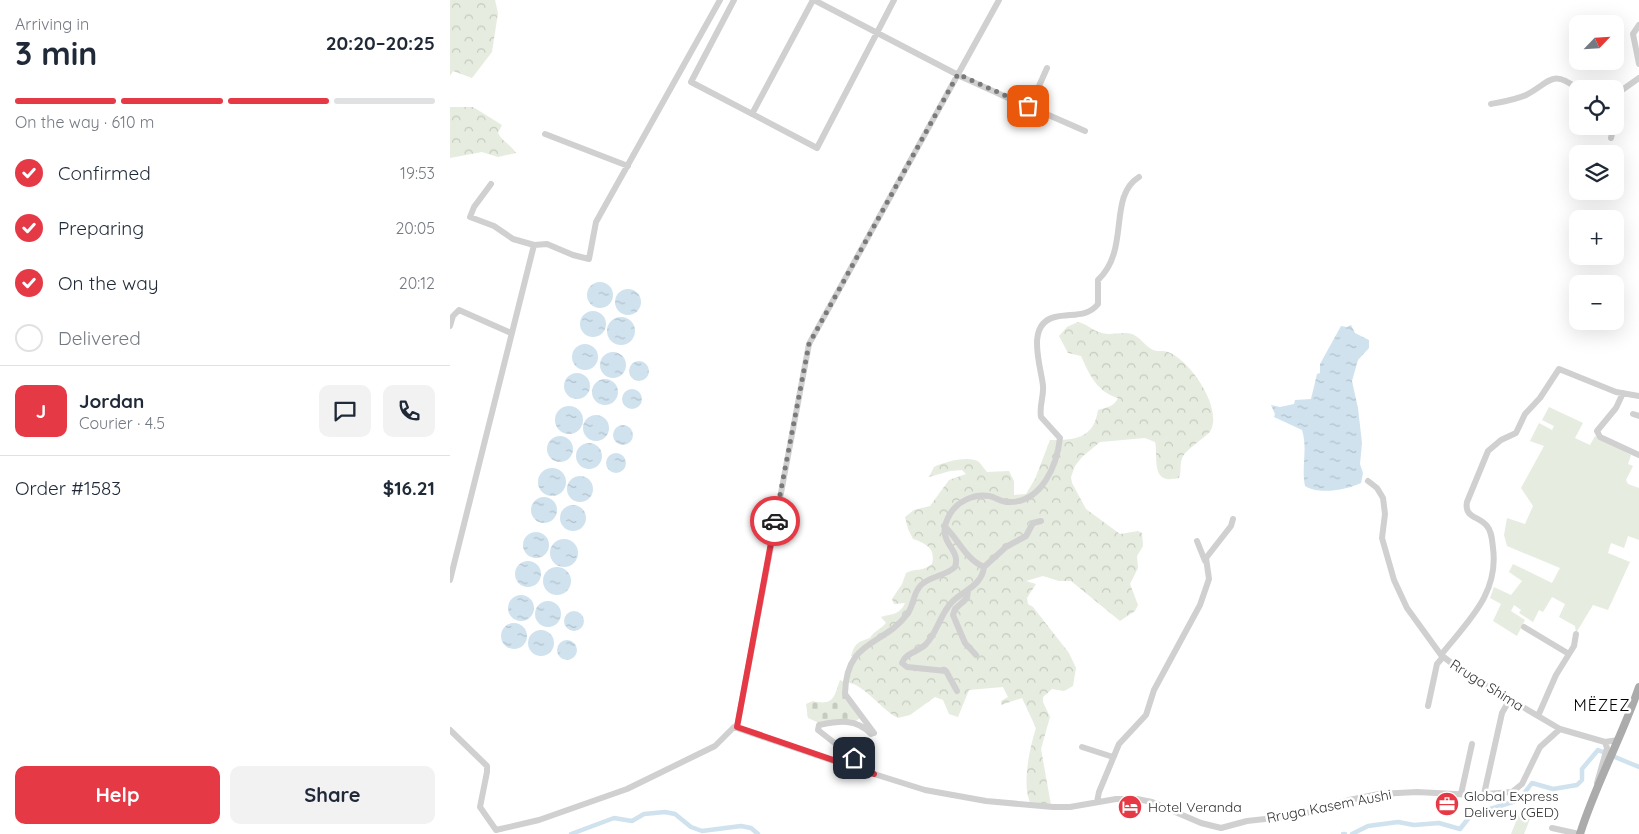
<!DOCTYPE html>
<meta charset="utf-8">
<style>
:root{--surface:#fff;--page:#f2f2f3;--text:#1f2937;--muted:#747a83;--line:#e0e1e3;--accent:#e63946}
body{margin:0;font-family:Quicksand,sans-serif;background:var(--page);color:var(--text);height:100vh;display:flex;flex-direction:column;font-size:19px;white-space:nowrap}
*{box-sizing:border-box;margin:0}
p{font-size:16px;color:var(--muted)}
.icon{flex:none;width:28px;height:28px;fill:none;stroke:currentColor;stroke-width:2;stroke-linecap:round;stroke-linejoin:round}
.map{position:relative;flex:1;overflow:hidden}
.sheet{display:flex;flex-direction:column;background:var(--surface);width:450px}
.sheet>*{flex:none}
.needle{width:32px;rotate:65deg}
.buttons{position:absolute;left:1119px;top:15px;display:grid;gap:10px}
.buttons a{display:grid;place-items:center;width:55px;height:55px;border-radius:10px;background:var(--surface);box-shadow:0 5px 20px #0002;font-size:25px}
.pin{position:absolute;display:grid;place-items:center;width:42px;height:42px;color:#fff;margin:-21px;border-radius:10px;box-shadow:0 2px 8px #0006}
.courier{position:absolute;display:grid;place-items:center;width:50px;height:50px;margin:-25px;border:4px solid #e63946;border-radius:50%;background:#fff;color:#222;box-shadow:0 1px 6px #0007}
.summary em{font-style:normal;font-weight:700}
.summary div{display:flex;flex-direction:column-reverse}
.summary{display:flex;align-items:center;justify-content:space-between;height:85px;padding:0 15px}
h1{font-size:32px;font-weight:700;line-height:38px}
.bar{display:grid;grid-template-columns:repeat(4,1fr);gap:8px 5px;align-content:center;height:60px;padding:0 15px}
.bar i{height:6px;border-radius:4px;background:var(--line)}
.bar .active{background:var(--accent)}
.bar p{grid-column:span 4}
.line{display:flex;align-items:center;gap:12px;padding:0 15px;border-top:1px solid var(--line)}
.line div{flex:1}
.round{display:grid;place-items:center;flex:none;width:52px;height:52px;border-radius:10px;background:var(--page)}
ol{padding:0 15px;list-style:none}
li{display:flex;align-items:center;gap:15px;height:55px}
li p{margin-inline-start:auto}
li .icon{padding:5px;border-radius:50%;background:var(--accent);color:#fff;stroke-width:4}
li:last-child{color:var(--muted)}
li i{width:28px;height:28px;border:2px solid var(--line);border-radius:50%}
.cta{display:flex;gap:10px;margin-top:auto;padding:10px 15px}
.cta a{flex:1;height:58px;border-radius:10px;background:var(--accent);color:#fff;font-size:20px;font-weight:700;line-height:58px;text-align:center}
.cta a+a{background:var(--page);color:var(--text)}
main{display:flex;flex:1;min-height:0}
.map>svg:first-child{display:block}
.green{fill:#e6ecdf}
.forest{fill:url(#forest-crowns)}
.cemetery{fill:url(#cemetery-stones)}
.water{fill:url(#water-ripples)}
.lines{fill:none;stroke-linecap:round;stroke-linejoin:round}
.canal{stroke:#cfe2ee;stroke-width:4.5}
.minor{stroke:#d0d0d0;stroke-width:6}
.major{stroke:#ababab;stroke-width:8}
.done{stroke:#7a7a7a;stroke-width:5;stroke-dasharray:0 9}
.route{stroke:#e63946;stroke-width:6}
.labels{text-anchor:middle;stroke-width:5;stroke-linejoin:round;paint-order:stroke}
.street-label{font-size:14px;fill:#333;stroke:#fff}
.poi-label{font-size:14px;fill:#333;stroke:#fff;text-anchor:start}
.quarter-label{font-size:16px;letter-spacing:1px;fill:#000;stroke:#fff}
</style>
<main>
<section class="sheet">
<div class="summary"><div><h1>3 min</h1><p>Arriving in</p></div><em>20:20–20:25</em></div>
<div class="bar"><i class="active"></i><i class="active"></i><i class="active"></i><i></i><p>On the way · 610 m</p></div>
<ol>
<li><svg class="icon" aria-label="check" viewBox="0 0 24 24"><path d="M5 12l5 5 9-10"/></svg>Confirmed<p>19:53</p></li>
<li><svg class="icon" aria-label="check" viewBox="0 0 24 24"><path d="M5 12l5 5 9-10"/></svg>Preparing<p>20:05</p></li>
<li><svg class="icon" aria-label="check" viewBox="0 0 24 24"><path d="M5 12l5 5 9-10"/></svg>On the way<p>20:12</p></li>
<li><i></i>Delivered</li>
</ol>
<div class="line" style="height:90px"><b class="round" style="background:var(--accent);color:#fff">J</b><div><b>Jordan</b><p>Courier · 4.5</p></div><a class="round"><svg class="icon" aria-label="chat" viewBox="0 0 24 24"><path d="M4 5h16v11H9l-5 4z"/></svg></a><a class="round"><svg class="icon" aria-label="phone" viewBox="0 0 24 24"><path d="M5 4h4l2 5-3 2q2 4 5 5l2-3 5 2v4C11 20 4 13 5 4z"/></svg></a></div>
<div class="line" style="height:65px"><div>Order #1583</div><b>$16.21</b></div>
<div class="cta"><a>Help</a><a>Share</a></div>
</section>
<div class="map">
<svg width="1189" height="834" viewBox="0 0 1189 834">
<defs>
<pattern id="forest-crowns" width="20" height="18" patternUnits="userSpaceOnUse" patternTransform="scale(1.25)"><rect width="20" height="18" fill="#e6ecdf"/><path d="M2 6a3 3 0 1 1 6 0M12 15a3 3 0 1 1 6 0" fill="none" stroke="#c6cbc0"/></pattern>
<pattern id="cemetery-stones" width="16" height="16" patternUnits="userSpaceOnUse" patternTransform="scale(1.25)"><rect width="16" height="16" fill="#e6ecdf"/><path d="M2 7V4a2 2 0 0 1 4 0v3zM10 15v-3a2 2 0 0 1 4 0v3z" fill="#c6cbc0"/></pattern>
<pattern id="water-ripples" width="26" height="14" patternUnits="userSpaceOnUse" patternTransform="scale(1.25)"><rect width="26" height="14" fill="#cfe2ee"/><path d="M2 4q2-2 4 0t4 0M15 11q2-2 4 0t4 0" fill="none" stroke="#b2c2cd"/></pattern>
</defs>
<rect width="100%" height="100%" fill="#fff"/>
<!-- green -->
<path class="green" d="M1099,407L1133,423L1125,438L1140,445L1145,436L1181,455L1178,464L1183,466L1176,480L1178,484L1189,488V540L1178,536L1174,548L1161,543L1158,553L1180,562L1158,610L1143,605L1126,633L1125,626L1109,617L1115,604L1102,597L1093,612L1089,610L1083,622L1069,613L1071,610L1064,605L1061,611L1075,620L1067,636L1043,621L1051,604L1040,598L1044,587L1061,595L1072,581L1059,572L1063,564L1102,583L1110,568L1057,546L1054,535L1057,518L1075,524L1083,506L1071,488L1094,446L1080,441L1089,423L1102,430L1104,426L1092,420Z
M1071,809L1082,814L1074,834H1061Z"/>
<!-- forest -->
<path class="forest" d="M0,0H45L48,13L42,52L22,78L3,71L0,76Z
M0,107H23L52,125L48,133C52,141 61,145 66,153L48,157L32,152L0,158Z
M628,322C637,324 643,331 652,333C662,336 672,331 682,334C690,337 695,346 703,350C708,352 713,350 718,352C740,360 772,407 761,430C759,435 739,447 733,456C729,463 732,471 729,478C726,478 720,480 717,479C702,477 708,452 705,442L695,438L650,442L632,457L625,466L621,477L622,483L636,509L670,534L688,531L692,533L693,546L687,556L688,568L680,584L688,605L685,611L670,621L621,581H609L593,576L576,581L586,584L577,598L578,604L583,607L619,653L626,668L623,686L614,691L602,689L593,697V702L600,717L591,749L601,805L581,804C571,786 580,747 586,728L572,698L551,705V701L558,697L553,687L519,690L508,717L499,714L493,700L485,697L460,715L448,718C434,712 412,683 399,683L401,668L406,658L401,656C405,643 408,642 420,638C424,631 431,629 436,623L431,617C441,614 450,615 455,603L444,604L442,599L452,584L456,573C465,568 473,572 482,564C486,549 476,543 463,539L458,529L455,517L464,510L480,506L499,480L516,474L512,470L500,471L479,477L484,467C494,462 519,455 529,462C532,465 534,469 537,472L559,471L564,481V495L576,494L585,479L600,440C624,440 644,439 648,410C657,407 664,407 668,398C647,392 639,374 631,356L618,353L609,336L617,327Z"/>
<!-- cemetery -->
<path class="cemetery" d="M390,680L396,683V700L410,718L406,721L369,723L358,718L356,704L363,701C383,706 384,698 390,680Z"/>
<!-- water -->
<path class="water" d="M137 295a13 13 0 1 1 26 0a13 13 0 1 1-26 0Z
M165 302a13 13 0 1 1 26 0a13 13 0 1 1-26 0Z
M130 324a13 13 0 1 1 26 0a13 13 0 1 1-26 0Z
M157 331a14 14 0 1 1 28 0a14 14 0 1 1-28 0Z
M901,325L905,333L919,340V348L908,360L902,381L908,408L912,443L910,464L913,473L911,483C896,490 869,495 855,486C851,467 858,449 852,430L824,417L825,414L821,405L830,407L844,404L845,400L861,399L867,374L870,373V364L891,326L897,327Z
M122 357a13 13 0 1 1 26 0a13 13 0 1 1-26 0Z
M150 365a13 13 0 1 1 26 0a13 13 0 1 1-26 0Z
M179 371a10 10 0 1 1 20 0a10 10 0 1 1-20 0Z
M114 386a13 13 0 1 1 26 0a13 13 0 1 1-26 0Z
M142 392a13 13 0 1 1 26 0a13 13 0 1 1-26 0Z
M172 399a10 10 0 1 1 20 0a10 10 0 1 1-20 0Z
M105 420a14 14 0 1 1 28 0a14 14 0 1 1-28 0Z
M133 428a13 13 0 1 1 26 0a13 13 0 1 1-26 0Z
M163 435a10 10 0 1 1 20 0a10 10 0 1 1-20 0Z
M97 449a13 13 0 1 1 26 0a13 13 0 1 1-26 0Z
M126 456a13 13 0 1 1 26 0a13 13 0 1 1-26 0Z
M156 463a10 10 0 1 1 20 0a10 10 0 1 1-20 0Z
M88 482a14 14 0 1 1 28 0a14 14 0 1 1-28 0Z
M117 489a13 13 0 1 1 26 0a13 13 0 1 1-26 0Z
M81 510a13 13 0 1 1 26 0a13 13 0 1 1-26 0Z
M110 518a13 13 0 1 1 26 0a13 13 0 1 1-26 0Z
M73 545a13 13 0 1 1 26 0a13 13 0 1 1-26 0Z
M100 553a14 14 0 1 1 28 0a14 14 0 1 1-28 0Z
M65 574a13 13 0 1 1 26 0a13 13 0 1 1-26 0Z
M93 581a14 14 0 1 1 28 0a14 14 0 1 1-28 0Z
M58 608a13 13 0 1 1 26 0a13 13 0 1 1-26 0Z
M85 614a13 13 0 1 1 26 0a13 13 0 1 1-26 0Z
M114 621a10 10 0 1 1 20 0a10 10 0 1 1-20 0Z
M51 636a13 13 0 1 1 26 0a13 13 0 1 1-26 0Z
M78 643a13 13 0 1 1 26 0a13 13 0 1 1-26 0Z
M107 650a10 10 0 1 1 20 0a10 10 0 1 1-20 0Z"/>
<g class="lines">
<!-- canal -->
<path class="canal" d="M121,834L164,818L182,821L194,814L215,812L225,814L241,827L252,831L291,826L301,828L308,834
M893,834H895
M902,834L918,826L948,822L964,825L989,823L1010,829L1021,815L1069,800L1082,783L1103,789L1127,785L1132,780V769L1148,750L1189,767"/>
<!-- minor -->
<path class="minor" d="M284,0L241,82L367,148L444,0
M364,0L512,77L576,106L581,104L597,68
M1189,25L1183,34L1189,64
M1165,95L1189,78
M1041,104C1052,102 1065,100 1076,95C1100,83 1101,68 1128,89
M578,106L635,131
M1165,113L1168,115L1165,124
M302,114L363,0
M95,134L178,166
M1161,138L1164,126
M689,177C657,197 681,249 648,280V304C637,318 621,313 605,317C575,324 591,366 593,386C594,396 589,406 591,417L610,438C607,465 592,502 560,502C552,503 546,497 539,496C524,493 507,502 500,514C483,543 512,547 505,567C496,576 480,576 471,585C463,593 464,604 458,613C434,647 396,638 395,694L424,733L421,734C406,718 389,721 369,725L368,730L424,774L475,790L536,801L603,807H620L666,799H687L702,802L751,823L771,828L797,821L850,815L899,800L929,794L967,792L1024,795L1062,792L1072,784L1090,747L1110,729
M41,184L24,207L20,217L44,226L63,239L84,245L97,244L123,255L139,259L146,222L270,0
M0,326L3,316L9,310L61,333
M1173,393L1166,408L1147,431L1150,437L1189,455
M1183,414L1189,416
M918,481L927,488L933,498L935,514L932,538L944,580L957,608L991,655L1012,671L1110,729L1155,742L1168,740
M494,526C508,538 515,559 534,567C532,585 515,590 503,601C490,613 488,632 476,644C469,652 456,652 452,663L457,667L496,671L507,691
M747,541L755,561
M534,567L556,547L576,536L583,523L591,521
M0,580L84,245
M518,590L517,598L505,609L503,615L515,643L526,655
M1074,627L1119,654
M991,655C1018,621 1049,594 1043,548C1042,540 1042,532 1037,526C1029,516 1014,518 1017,502L1038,451L1051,440L1066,433L1075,414L1090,398L1109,369L1166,392L1189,396
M978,706L987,664L993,657
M1088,716L1106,675L1124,646L1126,634
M287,727L359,344L549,0
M0,730L37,766V772L30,807L46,830L89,820L177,789L265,746L284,727L422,774
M632,747L663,757
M1147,783L1157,748L1155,742
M1011,794L1022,744
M1034,794L1052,713L1060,699
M647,802L649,792L669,744L696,715L704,690L750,605L759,579L756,558L781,526L783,519
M1102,828L1129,834"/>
<!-- major -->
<path class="major" d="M1130,834C1146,783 1172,737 1189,687"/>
</g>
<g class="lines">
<!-- done -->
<path class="done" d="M325,521L359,344L508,74L578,106"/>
<!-- route -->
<path class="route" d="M325,521L287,727L424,774L404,758"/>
</g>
<!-- icons -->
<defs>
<g id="office-disc" transform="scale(1.25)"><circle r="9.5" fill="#e63946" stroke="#fff"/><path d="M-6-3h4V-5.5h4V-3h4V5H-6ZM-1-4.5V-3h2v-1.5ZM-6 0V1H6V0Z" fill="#fff"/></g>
<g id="hotel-disc" transform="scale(1.25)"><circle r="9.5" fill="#e63946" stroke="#fff"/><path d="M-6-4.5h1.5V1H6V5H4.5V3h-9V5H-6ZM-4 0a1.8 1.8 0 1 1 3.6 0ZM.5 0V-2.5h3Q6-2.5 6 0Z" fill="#fff"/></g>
</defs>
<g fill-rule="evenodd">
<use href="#office-disc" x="997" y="804"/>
<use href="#hotel-disc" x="680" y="807"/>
</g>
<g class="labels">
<!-- street labels -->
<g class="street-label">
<text transform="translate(1037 685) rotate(32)" y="5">Rruga Shima</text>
<text transform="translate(879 806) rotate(-11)" y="5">Rruga Kasem Aushi</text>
</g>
<!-- poi labels -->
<g class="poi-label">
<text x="1014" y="801">Global Express<tspan x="1014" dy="16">Delivery (GED)</tspan></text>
<text x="698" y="812">Hotel Veranda</text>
</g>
<!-- quarter labels -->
<g class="quarter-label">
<text x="1152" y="711">MËZEZ</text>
</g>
</g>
</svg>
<div class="buttons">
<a><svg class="needle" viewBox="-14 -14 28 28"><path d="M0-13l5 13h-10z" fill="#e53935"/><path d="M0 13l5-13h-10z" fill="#747a83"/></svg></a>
<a><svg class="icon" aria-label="locate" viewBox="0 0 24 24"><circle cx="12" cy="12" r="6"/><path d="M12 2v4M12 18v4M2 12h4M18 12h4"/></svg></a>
<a><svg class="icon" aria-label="layers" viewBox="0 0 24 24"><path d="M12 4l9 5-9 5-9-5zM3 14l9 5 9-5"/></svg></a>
<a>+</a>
<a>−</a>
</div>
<div class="pin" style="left:578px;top:106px;background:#ea580c"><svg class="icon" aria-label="bag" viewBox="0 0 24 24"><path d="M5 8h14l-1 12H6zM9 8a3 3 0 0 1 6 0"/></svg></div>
<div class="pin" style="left:404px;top:758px;background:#1f2937"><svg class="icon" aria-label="home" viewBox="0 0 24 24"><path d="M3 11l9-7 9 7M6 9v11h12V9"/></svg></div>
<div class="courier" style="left:325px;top:521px"><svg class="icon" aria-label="car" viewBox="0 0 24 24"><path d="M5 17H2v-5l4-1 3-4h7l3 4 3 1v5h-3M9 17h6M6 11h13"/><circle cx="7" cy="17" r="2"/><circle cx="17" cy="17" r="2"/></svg></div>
</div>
</main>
